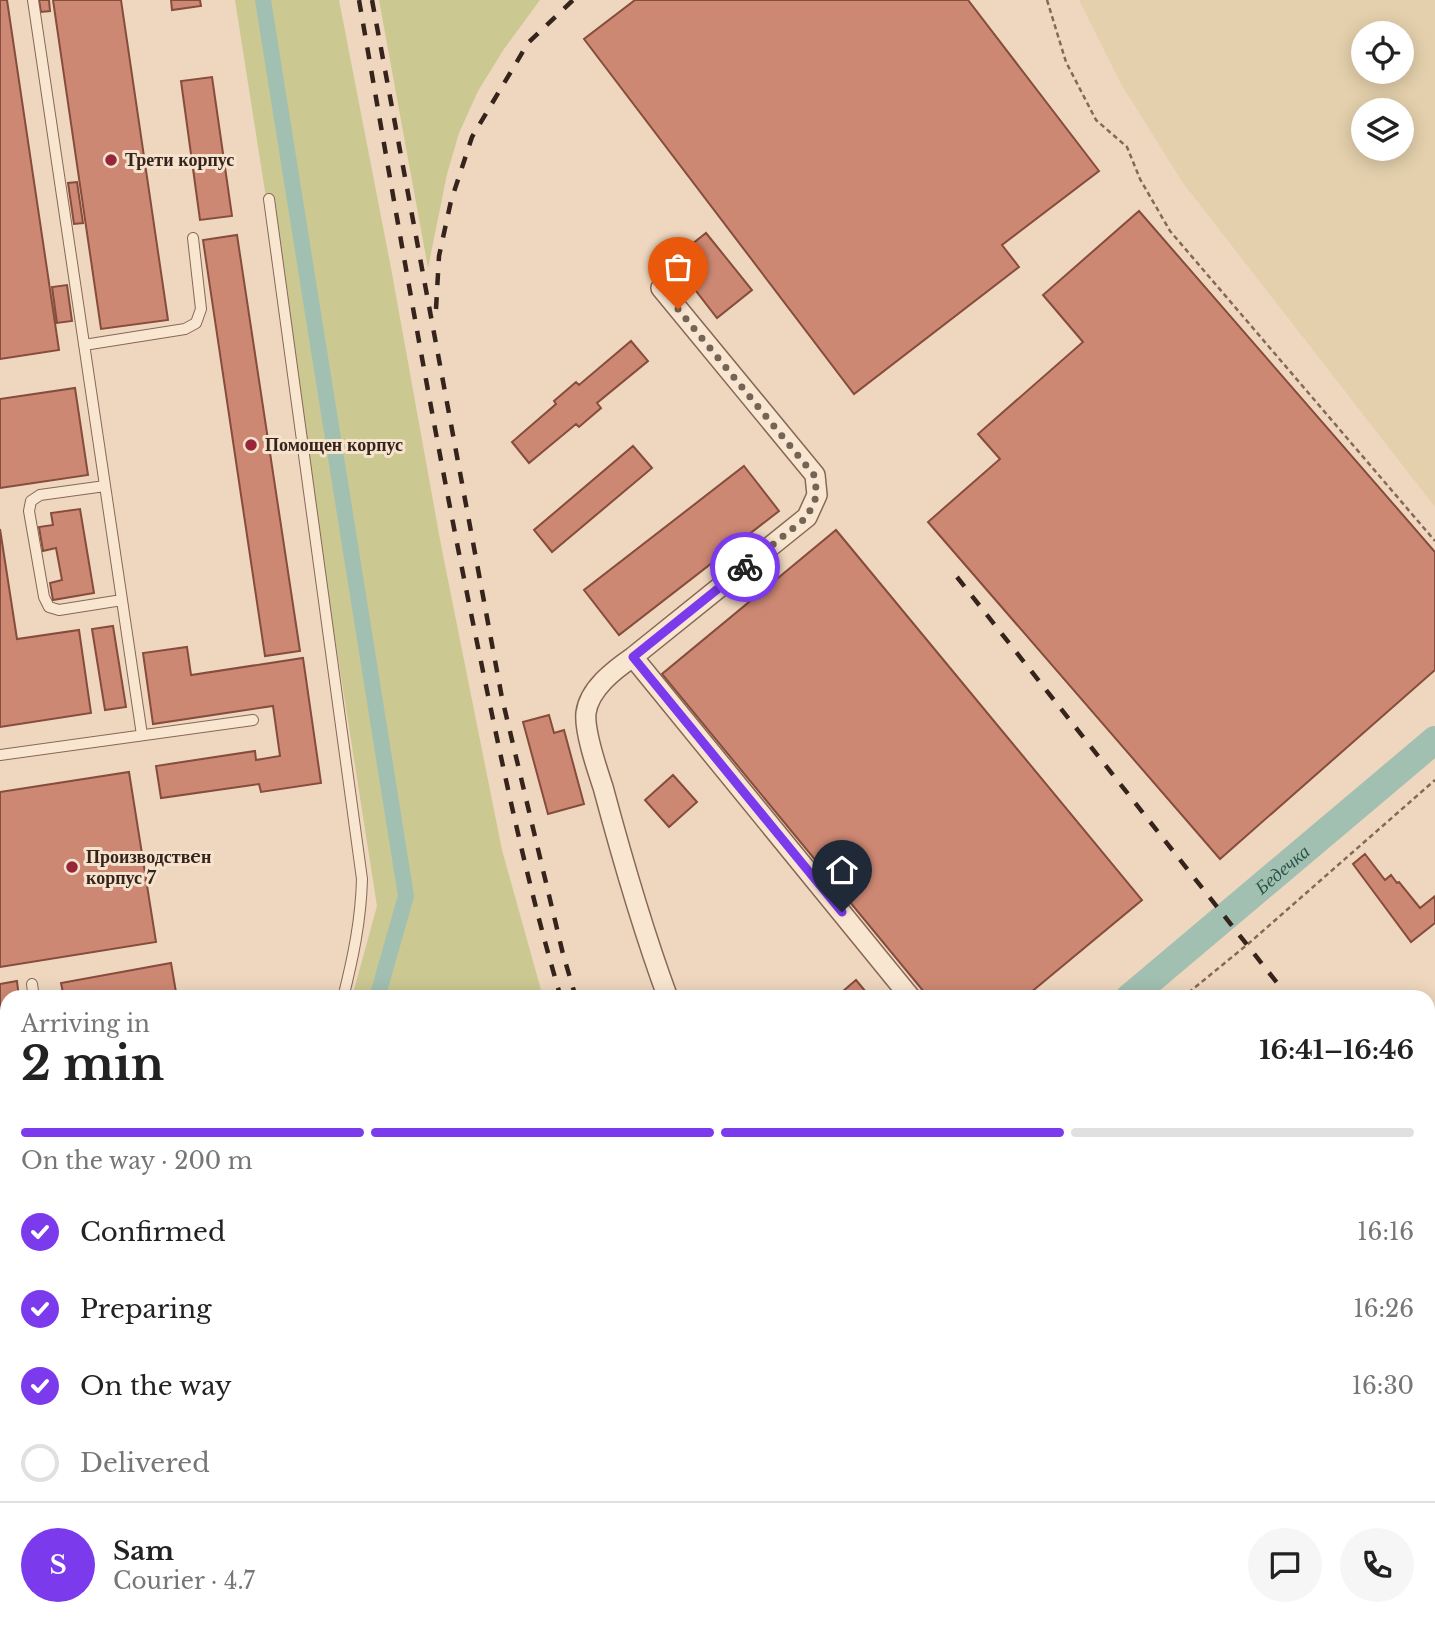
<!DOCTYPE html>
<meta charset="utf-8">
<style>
:root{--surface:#fff;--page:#f6f6f6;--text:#222;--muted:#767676;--line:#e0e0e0;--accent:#7c3aed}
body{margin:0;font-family:"Libre Baskerville",serif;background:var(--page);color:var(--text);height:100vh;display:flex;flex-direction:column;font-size:26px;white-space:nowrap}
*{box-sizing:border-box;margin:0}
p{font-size:23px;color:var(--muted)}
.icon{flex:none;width:38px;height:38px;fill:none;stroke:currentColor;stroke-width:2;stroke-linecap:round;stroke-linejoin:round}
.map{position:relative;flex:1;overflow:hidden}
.sheet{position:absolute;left:0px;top:990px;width:1435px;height:653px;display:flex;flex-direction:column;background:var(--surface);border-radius:21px 21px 0 0;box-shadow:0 4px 18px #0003}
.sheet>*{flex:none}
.buttons{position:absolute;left:1351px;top:21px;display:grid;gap:14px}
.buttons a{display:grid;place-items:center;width:63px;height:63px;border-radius:50%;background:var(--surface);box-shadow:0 4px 18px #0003;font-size:35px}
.pin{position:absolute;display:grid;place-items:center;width:60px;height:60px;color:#fff;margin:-72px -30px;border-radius:50% 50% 50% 0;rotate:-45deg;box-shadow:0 0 7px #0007}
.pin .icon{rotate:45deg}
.courier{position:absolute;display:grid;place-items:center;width:70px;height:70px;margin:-35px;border:5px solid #7c3aed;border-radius:50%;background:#fff;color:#222;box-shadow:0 2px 9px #0007}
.headline em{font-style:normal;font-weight:700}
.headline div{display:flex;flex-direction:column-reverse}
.headline{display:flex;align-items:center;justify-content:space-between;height:119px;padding:0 21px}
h1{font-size:46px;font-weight:700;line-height:52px}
.bar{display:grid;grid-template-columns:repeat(4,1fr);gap:10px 7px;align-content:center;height:84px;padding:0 21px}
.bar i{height:9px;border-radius:5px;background:var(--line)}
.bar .selected{background:var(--accent)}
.bar p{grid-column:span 4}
.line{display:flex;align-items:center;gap:18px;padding:0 21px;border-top:2px solid var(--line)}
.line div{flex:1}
.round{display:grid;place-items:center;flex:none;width:74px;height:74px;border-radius:37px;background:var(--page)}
ol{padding:0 21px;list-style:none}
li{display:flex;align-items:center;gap:21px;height:77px}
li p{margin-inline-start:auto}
li .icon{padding:7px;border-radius:50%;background:var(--accent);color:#fff;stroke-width:4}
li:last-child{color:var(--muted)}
li i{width:38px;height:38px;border:4px solid var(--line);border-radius:50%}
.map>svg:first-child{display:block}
.farmland{fill:#e4d0ac;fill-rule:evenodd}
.green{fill:#ccc892}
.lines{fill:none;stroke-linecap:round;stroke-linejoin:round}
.canal{stroke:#a2c0b1;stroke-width:16}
.river{stroke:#a2c0b1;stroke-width:28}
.building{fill:#cd8873;stroke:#864c3c;stroke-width:2}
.service-casing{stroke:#876757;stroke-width:12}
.minor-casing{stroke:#876757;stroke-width:22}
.path{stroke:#876757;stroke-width:2.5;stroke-dasharray:5 3.5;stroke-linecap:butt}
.service{stroke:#f9e6d1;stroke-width:10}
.minor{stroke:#f9e6d1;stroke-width:19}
.rail{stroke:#36241c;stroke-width:4.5;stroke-dasharray:12 12;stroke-linecap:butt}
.done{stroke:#766355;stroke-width:7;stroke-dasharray:0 12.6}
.route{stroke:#7c3aed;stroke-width:9}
.poi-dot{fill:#97263b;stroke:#f6e3ce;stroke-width:2.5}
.labels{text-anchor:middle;stroke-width:6;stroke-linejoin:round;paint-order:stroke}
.poi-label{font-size:18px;font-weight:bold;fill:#36241c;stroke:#f6e3ce;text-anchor:start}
.water-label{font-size:19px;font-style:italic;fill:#2a564b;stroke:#f6e3ce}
</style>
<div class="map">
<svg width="1435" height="1643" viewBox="0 0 1435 1643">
<rect width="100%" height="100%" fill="#eed7be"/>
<!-- farmland -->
<path class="farmland" d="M1079,0H1435V507L1183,183L1121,84ZM1363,33H1402V72H1363ZM1363,110H1402V149H1363Z"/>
<!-- green -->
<path class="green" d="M235,0H339L391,268L441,545L502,850L543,997H352L377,906Z
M379,0H540L504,49L478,91L459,133L447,174L428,268Z
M0,1615L7,1617V1636H62L77,1643H0Z"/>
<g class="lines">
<!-- canal -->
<path class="canal" d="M263,0L406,896L377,998"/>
<!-- river -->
<g class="river">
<path id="s1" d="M1129,998L1435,740"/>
<path d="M0,1598L7,1591"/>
</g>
</g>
<!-- building -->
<path class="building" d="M0,0H7L59,350L0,359Z
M39,0H49L50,11L41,12Z
M53,0H121L168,320L101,329Z
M171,0H200L201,6L172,10Z
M635,0H968L1099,171L1002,245L1019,267L854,394L584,39Z
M212,77L232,216L200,220L181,81Z
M77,182L83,223L74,224L68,183Z
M1139,211L1435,552V670L1220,859L928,522L1000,459L978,434L1083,342L1043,295Z
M706,233L752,290L717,318L672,260Z
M237,235L300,651L265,656L203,240Z
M67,285L72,321L57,323L52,287Z
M631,341L648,361L597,403L601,408L579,427L576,424L529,463L512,442L556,404L554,401L576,382L579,385Z
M75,388L88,475L0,488V399Z
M633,446L652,468L552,552L534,530Z
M744,466L779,511L619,635L584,590Z
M80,509L94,593L53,600L50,583L62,580L56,548L43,551L39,527L53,525L51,513Z
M0,529L17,639L79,630L91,713L0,727Z
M836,530L1142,900L1024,998H929L662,674Z
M113,626L126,707L105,710L92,629Z
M187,647L191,675L303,658L321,783L261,792L259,784L161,798L156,766L255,751L256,760L280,756L273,706L153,724L143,653Z
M549,715L554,733L564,730L584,804L548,814L523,722Z
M129,772L156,942L0,967V792Z
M673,775L697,802L669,827L645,800Z
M1365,854L1385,880L1391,875L1397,883L1399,882L1420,908L1435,896V923L1411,942L1353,864Z
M171,963L177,998H64L61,983Z
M856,980L871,998H835Z
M17,981L19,998H7V1237L0,1238V984Z
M7,1275V1379L0,1380V1276Z
M3,1502H7V1532H2Z
M223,1636H271L279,1643H231Z
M694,1636H719L722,1643H697Z
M1124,1636H1168L1151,1643H1126Z
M1168,1636H1218L1201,1643H1151Z
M1300,1636H1316L1319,1643H1303Z"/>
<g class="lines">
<!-- service casing -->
<g class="service-casing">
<path id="service" d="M33,0L142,735
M269,199L362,879C361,920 353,958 343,998
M84,345L185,329L196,323L201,309L193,238
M105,486L40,495L31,501L29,511L44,597L49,607L59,610L122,600
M0,755L253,720
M32,984L34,998
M0,1254L7,1253
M0,1420L7,1418
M188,1636L196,1643
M669,1636L673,1643
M920,1636L928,1643
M1267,1636L1270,1643
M1341,1636L1342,1643
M311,1643L317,1636
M400,1643L401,1636
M477,1643L490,1636
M1229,1643L1246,1636"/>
</g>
<!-- minor casing -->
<g class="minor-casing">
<path id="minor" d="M661,288L815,475L817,495L807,517L633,657C614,670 589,689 586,713C584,731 597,769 603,787C622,858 642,928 668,998
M633,657L911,998
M1056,1636L1069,1643"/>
</g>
<!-- path -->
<path class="path" d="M1047,0L1066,62L1096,120L1127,147L1140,179L1170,231L1435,541
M1182,998L1248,944L1435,780
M9,1643L12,1636"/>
<!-- service -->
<use href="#service" class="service"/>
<!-- minor -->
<use href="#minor" class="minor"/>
<!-- rail -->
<path class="rail" d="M359,0C397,218 434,436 479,652C503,768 527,884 561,998
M372,0L502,698L563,954L576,998
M436,309L439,256L451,201L472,137L528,43L573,0
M957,577L1289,998
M1428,1359L1435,1337
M0,1606L7,1608
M79,1636L94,1643
M818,1636L821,1643
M1359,1636L1360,1643
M1374,1636V1643
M1405,1636L1406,1643
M1416,1636L1418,1643
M1427,1636L1429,1643"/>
</g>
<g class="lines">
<!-- done -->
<path class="done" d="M678,309L814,475L817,495L807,517L745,567"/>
<!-- route -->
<path class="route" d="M745,567L633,657L842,912"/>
</g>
<!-- markers -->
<g class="poi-dot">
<circle cx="111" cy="160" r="7"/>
<circle cx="251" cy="445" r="7"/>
<circle cx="72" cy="867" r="7"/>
</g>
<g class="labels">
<!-- poi labels -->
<g class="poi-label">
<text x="125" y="166">Трети корпус</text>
<text x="265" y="451">Помощен корпус</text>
<text x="86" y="863">Производствeн<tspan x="86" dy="21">корпус 7</tspan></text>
</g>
<!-- water labels -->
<g class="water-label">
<text dy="7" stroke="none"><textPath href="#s1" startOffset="200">Бедечка</textPath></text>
</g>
</g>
</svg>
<div class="buttons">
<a><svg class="icon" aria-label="locate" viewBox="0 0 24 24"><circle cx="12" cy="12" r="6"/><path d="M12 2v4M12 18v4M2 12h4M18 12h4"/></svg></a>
<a><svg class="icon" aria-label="layers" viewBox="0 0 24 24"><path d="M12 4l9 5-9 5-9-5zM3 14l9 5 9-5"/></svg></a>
</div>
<div class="pin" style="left:678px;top:309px;background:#ea580c"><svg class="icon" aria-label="bag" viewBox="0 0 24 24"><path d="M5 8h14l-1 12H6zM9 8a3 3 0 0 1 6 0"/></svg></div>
<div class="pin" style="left:842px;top:912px;background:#1f2937"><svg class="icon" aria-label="home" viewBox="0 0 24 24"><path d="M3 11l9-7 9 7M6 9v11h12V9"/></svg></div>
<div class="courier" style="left:745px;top:567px"><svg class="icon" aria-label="bike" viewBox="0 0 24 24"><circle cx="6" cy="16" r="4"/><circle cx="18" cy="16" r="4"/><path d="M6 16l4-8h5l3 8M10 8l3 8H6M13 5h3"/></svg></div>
<section class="sheet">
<div class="headline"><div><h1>2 min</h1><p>Arriving in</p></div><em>16:41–16:46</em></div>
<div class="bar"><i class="selected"></i><i class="selected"></i><i class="selected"></i><i></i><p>On the way · 200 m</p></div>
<ol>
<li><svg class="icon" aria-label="check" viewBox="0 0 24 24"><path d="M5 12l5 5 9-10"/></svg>Confirmed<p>16:16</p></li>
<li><svg class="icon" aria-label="check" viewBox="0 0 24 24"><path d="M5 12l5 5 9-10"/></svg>Preparing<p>16:26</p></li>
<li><svg class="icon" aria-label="check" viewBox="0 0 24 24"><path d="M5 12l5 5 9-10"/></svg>On the way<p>16:30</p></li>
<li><i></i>Delivered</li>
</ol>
<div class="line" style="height:126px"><b class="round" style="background:var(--accent);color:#fff">S</b><div><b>Sam</b><p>Courier · 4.7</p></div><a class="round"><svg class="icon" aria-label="chat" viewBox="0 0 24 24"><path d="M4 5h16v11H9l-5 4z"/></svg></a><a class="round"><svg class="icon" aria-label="phone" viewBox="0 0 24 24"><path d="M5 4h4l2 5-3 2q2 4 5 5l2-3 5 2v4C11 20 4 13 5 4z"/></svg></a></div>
</section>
</div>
